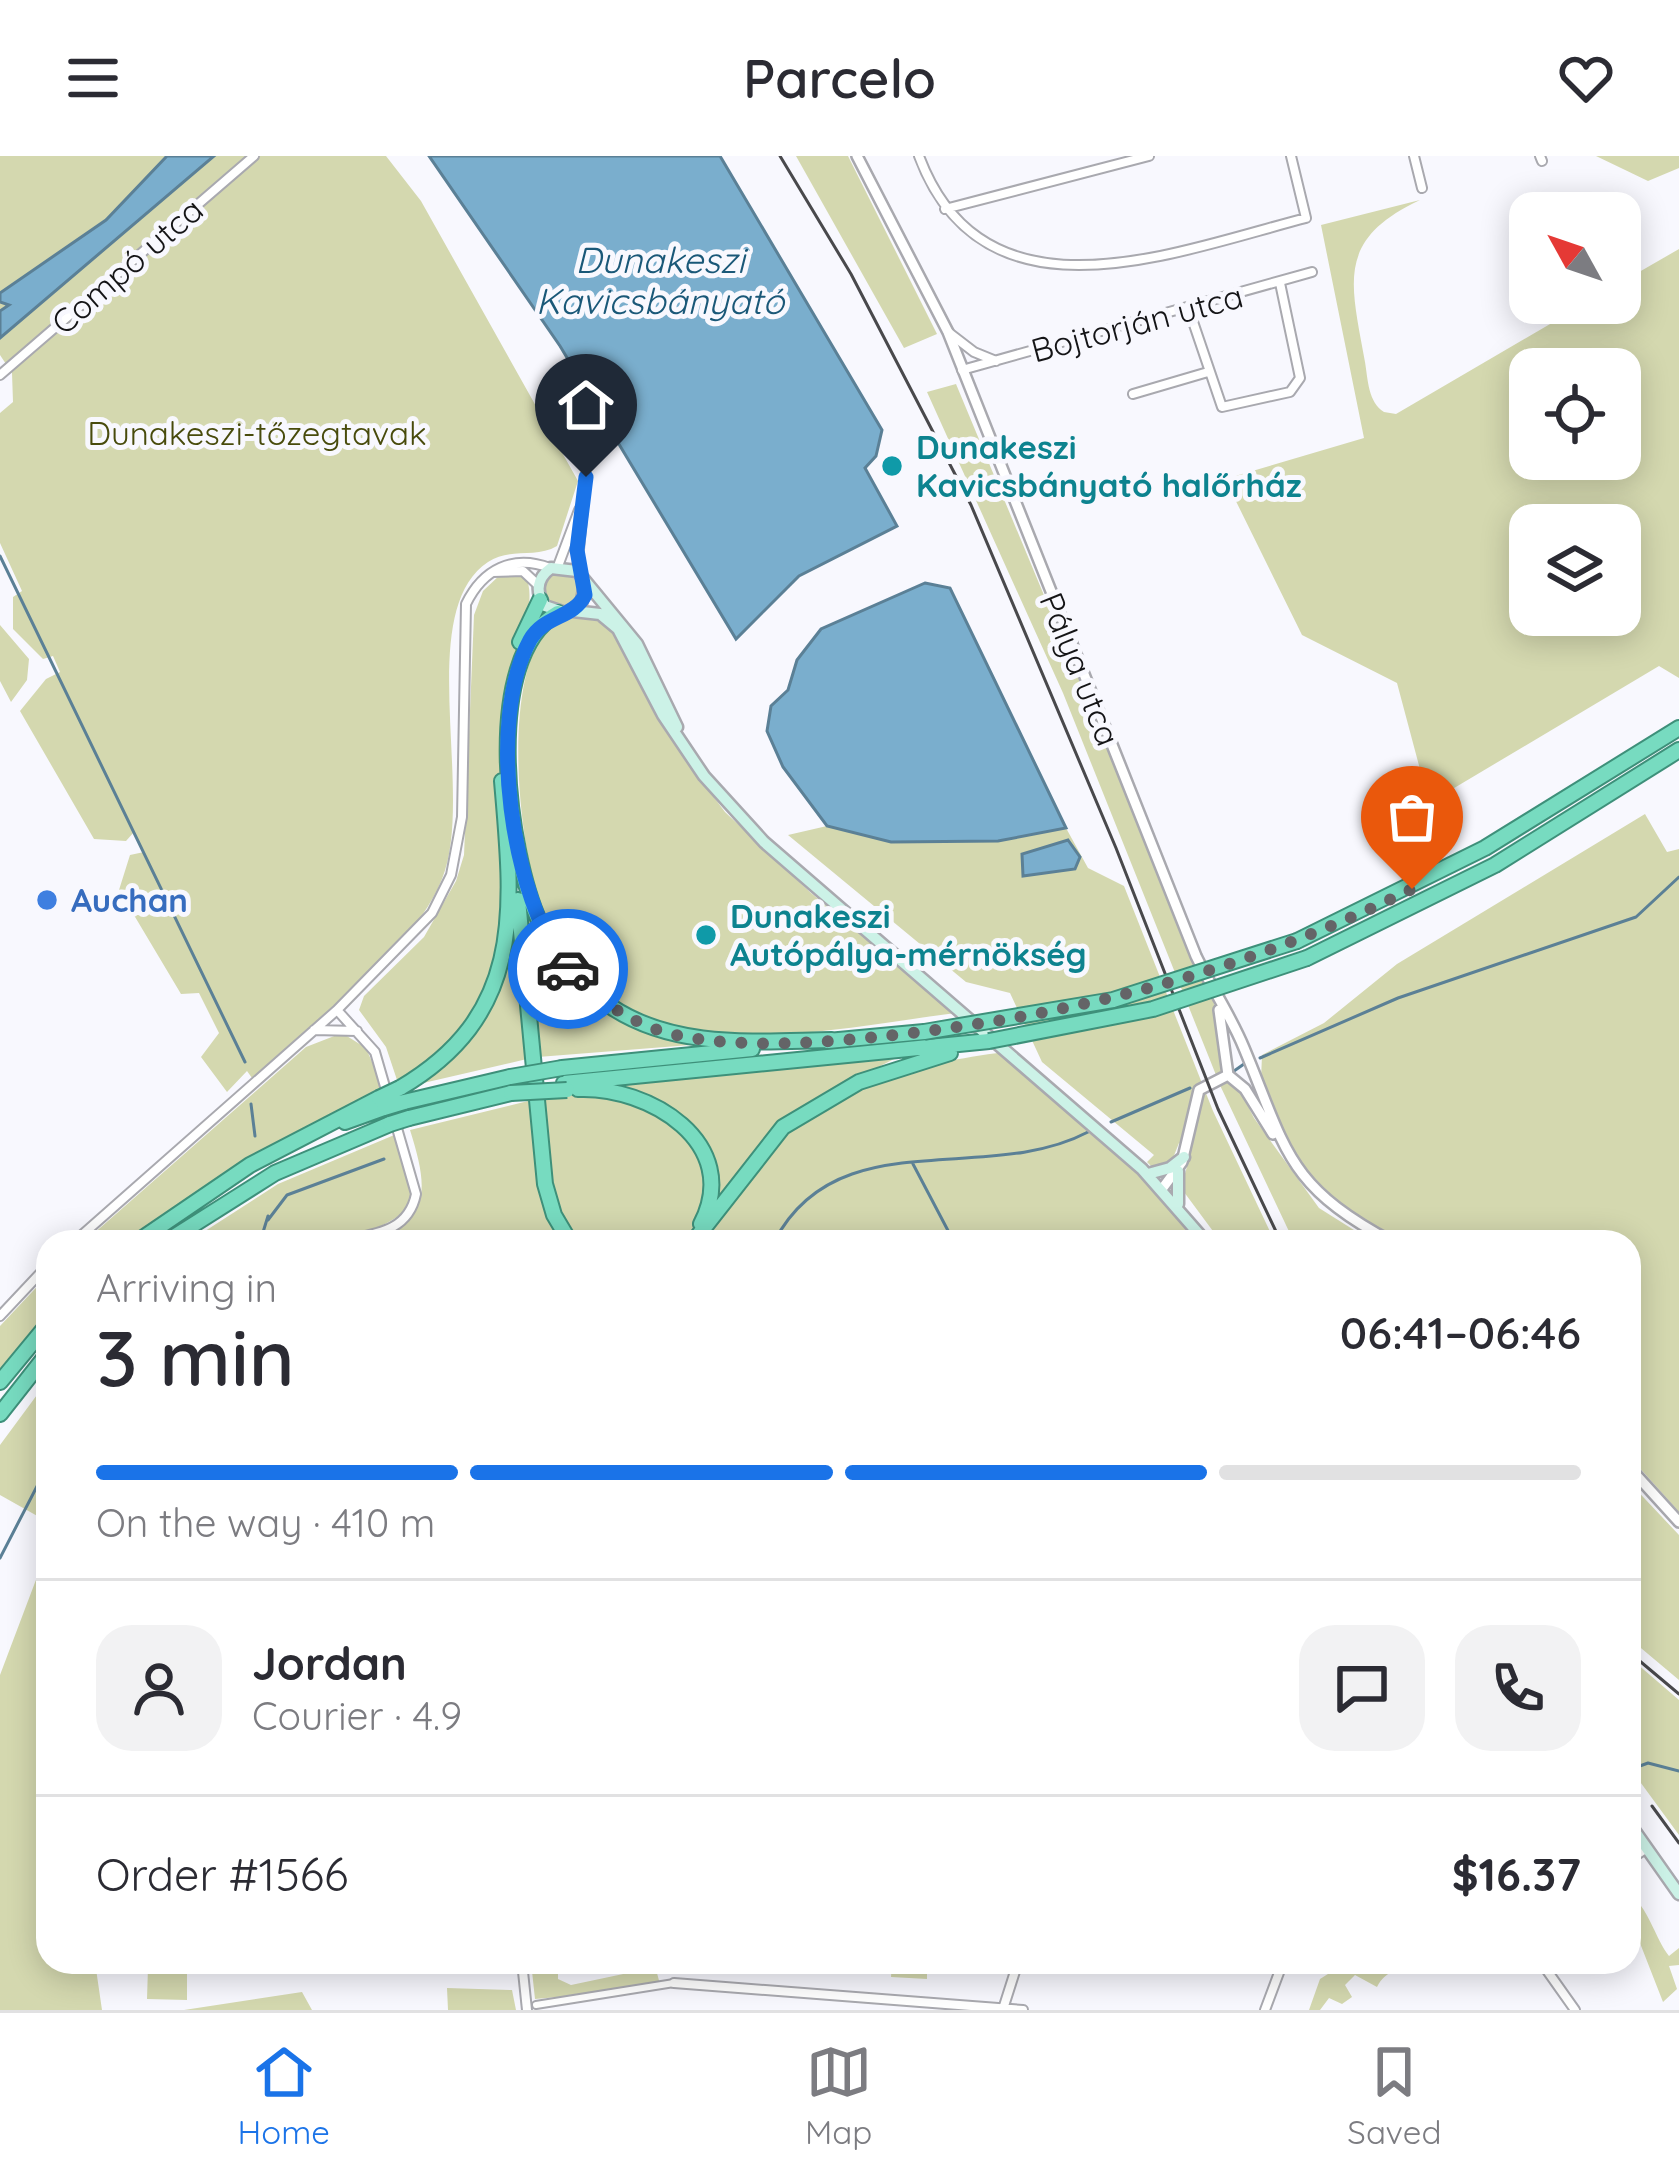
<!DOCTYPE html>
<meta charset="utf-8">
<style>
:root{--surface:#fff;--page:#f2f2f3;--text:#2b2b33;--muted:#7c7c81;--line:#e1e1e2;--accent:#1a73e8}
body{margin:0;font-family:Quicksand,sans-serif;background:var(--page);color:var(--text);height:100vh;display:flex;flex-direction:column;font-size:45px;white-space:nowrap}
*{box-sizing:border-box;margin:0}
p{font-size:39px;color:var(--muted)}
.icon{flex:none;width:66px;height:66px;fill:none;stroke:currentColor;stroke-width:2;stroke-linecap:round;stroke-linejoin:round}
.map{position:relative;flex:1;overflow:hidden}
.sheet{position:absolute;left:36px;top:1074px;width:1605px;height:744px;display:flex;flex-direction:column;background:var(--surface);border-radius:36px;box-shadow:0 6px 30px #0003}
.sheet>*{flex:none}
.needle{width:78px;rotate:310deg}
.fabs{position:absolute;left:1509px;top:36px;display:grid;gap:24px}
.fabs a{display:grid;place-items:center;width:132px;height:132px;border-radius:24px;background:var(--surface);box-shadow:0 6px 30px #0003;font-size:60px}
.pin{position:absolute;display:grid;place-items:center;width:102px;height:102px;color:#fff;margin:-123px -51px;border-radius:50% 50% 50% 0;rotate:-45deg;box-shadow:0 0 12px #0007}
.pin .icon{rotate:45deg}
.courier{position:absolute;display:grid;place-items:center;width:120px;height:120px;margin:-60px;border:9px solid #1a73e8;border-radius:50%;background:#fff;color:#222;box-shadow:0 3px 15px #0007}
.summary em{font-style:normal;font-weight:600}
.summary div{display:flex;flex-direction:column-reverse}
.summary{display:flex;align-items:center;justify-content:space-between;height:204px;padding:0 60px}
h1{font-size:78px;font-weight:600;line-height:90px}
.bar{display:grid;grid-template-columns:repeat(4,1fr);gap:18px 12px;align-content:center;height:144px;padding:0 60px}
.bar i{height:15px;border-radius:9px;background:var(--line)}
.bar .selected{background:var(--accent)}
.bar p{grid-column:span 4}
.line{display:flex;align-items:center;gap:30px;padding:0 60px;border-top:3px solid var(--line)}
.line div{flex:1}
.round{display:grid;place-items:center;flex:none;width:126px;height:126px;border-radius:36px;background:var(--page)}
header{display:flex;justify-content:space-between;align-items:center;height:156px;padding:0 60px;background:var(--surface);font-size:54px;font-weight:600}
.tabs{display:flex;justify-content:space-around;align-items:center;height:168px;border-top:3px solid var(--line);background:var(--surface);font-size:33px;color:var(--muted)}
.tabs a{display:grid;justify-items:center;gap:6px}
.tabs .selected{color:var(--accent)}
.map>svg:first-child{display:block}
.green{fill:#d4d8af;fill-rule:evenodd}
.water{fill:#7aaecd;stroke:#5b8096;stroke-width:3}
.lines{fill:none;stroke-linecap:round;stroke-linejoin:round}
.stream{stroke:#5b8096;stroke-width:3}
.pedestrian-casing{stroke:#a9a9af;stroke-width:10}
.minor-casing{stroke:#a9a9af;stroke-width:12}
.tertiary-casing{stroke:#a9a9af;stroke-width:14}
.secondary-casing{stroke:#a9a9af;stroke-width:15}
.trunk-casing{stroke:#3e907a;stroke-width:18}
.pedestrian{stroke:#fff;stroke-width:6}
.minor{stroke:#fff;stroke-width:8}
.tertiary{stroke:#fff;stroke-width:9}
.secondary{stroke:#ccf2e7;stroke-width:10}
.trunk{stroke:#77dbc0;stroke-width:14}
.tram{stroke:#49494c;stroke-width:3}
.rail{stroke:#49494c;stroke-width:3}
.trunk-bridge-casing{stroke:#3e907a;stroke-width:18;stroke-linecap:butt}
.trunk-bridge{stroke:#77dbc0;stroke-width:14}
.done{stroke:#646467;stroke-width:12;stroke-dasharray:0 21.6}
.route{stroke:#1a73e8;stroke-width:15}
.culture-dot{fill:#0f9aa8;stroke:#f8f8fe;stroke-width:4.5}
.shop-dot{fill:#3f7fe0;stroke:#f8f8fe;stroke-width:4.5}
.labels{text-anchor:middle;stroke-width:10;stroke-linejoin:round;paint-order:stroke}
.street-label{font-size:33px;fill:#141416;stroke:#f8f8fe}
.park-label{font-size:33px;fill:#484b0c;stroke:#f8f8fe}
.culture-label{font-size:33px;font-weight:bold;fill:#0d838f;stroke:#f8f8fe;text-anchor:start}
.shop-label{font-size:33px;font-weight:bold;fill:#366cbe;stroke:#f8f8fe;text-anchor:start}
.water-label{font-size:36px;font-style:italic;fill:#1a5878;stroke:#f8f8fe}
</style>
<header><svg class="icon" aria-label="menu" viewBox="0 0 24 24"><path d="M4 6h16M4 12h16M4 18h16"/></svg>Parcelo<svg class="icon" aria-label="heart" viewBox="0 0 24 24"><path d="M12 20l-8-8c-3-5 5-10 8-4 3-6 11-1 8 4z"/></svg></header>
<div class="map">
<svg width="1679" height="1854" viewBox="0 0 1679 1854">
<rect width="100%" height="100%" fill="#f8f8fe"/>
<!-- green -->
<path class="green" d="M0,0H386L421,45L578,325L557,390C535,403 510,391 488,406C413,456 476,640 442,723C411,799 313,867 252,922L247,915L227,936L201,901L219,877L199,837L181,838L119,734L130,699L144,696L134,676L126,685L94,683L20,555L46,523L60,516L53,500L43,503L13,473V441L22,435L0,387V257L13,246L12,217L0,199Z
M796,0H848L937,178L904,192Z
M1596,0H1679V12L1648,25Z
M1420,44C1335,84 1351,127 1365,206C1368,224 1368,246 1384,256L1396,258L1586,147H1620V127L1679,93V522L1659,510L1429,647L1397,527L1302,479L1225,323L1364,282L1321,69ZM1620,213V303H1530V213ZM1530,369H1620V459H1530Z
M956,228L1215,850L1225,914L1216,919L1063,537L927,236Z
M544 434a17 17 0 1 1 34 0a17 17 0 1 1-34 0Z
M501,418L525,420C542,448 506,517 502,553C492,634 526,734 500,811C481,864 441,896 398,927L386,891L359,854L364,840L424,781L456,725L464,699L474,459L483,435Z
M580,458L597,461L617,479L680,596L725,656L811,737L957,857C865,868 717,901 633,857C599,839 567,809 550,774C519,710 499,531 547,472C554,463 569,462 580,458Z
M0,469L29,503L27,524L11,546L0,525Z
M1645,658L1667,696L1679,693V1356L1629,1300V1086H1407L1337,1050L1308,1016L1284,982L1261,924L1262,899L1324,867L1397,808Z
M827,670C909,694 984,687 1066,672L1088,712L1124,730L1213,955L1275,1086H1221L1181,1032L1191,996L1179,987L1171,1007L1154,1013L1147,1006L1154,999L1042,906L1010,837L966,826L788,679Z
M523,744L551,801L588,841L703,888L538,901Z
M514,771L527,903L419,928C474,886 506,840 514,771Z
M342,877L366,892L384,934L248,1001L125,1086H84L306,891Z
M1004,896L1148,1027L1197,1086H699C722,1054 744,1015 772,988C837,925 918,908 1004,896Z
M894,903L814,944L779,969L716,1049C709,1032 710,1010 705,992C694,953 643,939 610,928Z
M1226,922L1235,924L1254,962L1319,1052L1373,1086H1294L1218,925Z
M588,937C659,945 757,1013 682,1086H580C544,1052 547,986 542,940Z
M532,944L546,1050L564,1086H359C431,1067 430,1038 410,974Z
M399,977L411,1013L413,1045C375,1099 248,1086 188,1086L278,1028Z
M48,1119V1158L0,1215V1170Z
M48,1224V1366L0,1339V1289Z
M1629,1326L1679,1379V1524L1629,1482Z
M48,1392V1806H95L102,1854H0V1519Z
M1629,1501L1679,1544V1679L1638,1623L1629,1622Z
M1632,1739C1651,1758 1655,1782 1669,1800L1679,1792V1809L1669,1810L1677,1833L1663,1846L1629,1759Z
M531,1806H558V1823L571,1829L628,1817L626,1806H654L661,1832L535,1843Z
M892,1806H927V1823L891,1821Z
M1347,1806H1449L1444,1812C1419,1814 1391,1804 1377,1831L1355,1819L1345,1829L1352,1841L1342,1848L1329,1842L1320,1854H1309L1320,1823Z
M148,1811L187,1812V1844L147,1843Z
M447,1832L512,1834L516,1854H448Z
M302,1836L312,1854H184Z"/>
<!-- water -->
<path class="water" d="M167,0H214L0,182V155L9,149L0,146V137L106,64Z
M429,0H720L882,274L876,300L865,312L897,370L799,420L736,483L560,190Z
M925,427L950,432L1066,672L998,685L891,686L827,670L783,611L767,575L771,550L788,534L797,504L821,473Z
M1068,684L1080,701L1075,713L1023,720L1022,698Z"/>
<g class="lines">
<!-- stream -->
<path class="stream" d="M0,400L245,906
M1260,902L1398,842L1636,761L1679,721
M1234,915L1244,908
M251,948L255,980
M1111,966L1190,932
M913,1008L954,1086
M268,1064L287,1039L384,1003
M260,1086L268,1060
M774,1086C837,964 986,1030 1088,976
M0,1402L48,1309
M1629,1614L1648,1607L1679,1615"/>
<!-- pedestrian casing -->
<g class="pedestrian-casing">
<path id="pedestrian" d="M536,1849L674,1827"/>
</g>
<!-- minor casing -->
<g class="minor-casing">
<path id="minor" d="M919,0C984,174 1174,96 1306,62L1291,0
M1414,0L1422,32
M1540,0L1542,5
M945,53L1149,0
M1189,154L1222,251L1290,236L1300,222L1280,127
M948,176L974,196L996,205
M962,214L1312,116
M0,219L254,0
M1133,238L1208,216
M558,410L579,354
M577,414L586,321
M493,416L523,415L538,429
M314,874L357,875
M74,1086L337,854L432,757L451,719L462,661L466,448C483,413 513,398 550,412
M337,1086C371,1078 408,1078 416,1038L375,896L337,854
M0,1160L48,1109
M1629,1704L1647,1692
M522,1806L527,1854
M1541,1806L1575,1854
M674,1827L1023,1854
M1003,1853L1018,1806
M1265,1854L1283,1806"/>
</g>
<!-- tertiary casing -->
<g class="tertiary-casing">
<path id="tertiary" d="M857,0L948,176L1196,800C1211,831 1231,860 1244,892C1287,995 1286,1029 1392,1086
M1219,854L1228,919
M1228,919L1245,933L1273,978
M1162,1033L1182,1006L1199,934L1228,919
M1629,1311L1679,1366"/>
</g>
<!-- secondary casing -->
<g class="secondary-casing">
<path id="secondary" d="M585,429L581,448L566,457L545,450C535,436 537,422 551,412L577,415L637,488L677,571
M573,455L600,458L618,473L663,559L704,620L764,686L1142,1013L1206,1086
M1178,1015V1048
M1148,1018L1170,1012L1184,1001
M1629,1667L1679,1738"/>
</g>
<!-- trunk casing -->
<g class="trunk-casing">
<path id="trunk" d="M558,457C480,500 508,699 540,767C555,801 579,829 610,850C675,894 757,885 832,884
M520,486L540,444
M518,744L545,1028L554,1059L570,1086
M1297,785L1485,692L1679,572
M1307,802L1495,709L1679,594
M828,885L924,876
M562,912L752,893
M564,927L989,885
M400,932C526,858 513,753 502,625
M578,933C649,930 743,987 701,1068
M404,946L510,921
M409,962L511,937
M345,966L384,952
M137,1086L250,1009L379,942
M166,1086L275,1017L390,968
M693,1086L783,971L859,926L950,897
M0,1226L48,1168
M0,1258L48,1197"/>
</g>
<!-- pedestrian -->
<use href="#pedestrian" class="pedestrian"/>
<!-- minor -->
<use href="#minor" class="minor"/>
<!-- tertiary -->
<use href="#tertiary" class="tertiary"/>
<!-- secondary -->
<use href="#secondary" class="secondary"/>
<!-- trunk -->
<use href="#trunk" class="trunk"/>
<!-- tram -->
<path class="tram" d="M1652,1650L1679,1687"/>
<!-- rail -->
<path class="rail" d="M780,0L851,118L971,349L1116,692L1218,953L1281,1086
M1629,1496L1679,1538"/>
<!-- trunk-bridge casing -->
<g class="trunk-bridge-casing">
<path id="trunk-bridge" d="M924,876L1113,844L1297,785
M989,885L1153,853L1307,802
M510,921L562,912
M511,937L567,934
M379,942L400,932
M384,952L404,946
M390,968L409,962"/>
</g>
<!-- trunk-bridge -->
<use href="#trunk-bridge" class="trunk-bridge"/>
</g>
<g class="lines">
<!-- done -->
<path class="done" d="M568,813C597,844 634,870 676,879C743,893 819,887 886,880C1071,860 1244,816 1412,733"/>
<!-- route -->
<path class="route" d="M568,813C511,743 486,565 530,484C544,459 573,463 585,439L577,394L586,321"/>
</g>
<!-- markers -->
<g class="culture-dot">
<circle cx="892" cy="310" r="12"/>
<circle cx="706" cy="779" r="12"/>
</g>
<circle class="shop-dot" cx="47" cy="744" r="12"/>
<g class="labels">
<!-- street labels -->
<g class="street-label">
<text transform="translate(127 110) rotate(-41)" y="12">Compó utca</text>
<text transform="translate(1137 167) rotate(-15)" y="12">Bojtorján utca</text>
<text transform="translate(1080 513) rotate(68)" y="12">Pálya utca</text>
</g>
<!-- park labels -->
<g class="park-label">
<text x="257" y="289">Dunakeszi-tőzegtavak</text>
</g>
<!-- culture labels -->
<g class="culture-label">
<text x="916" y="303">Dunakeszi<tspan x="916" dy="38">Kavicsbányató halőrház</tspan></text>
<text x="730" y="772">Dunakeszi<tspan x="730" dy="38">Autópálya-mérnökség</tspan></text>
</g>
<!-- shop labels -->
<g class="shop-label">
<text x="71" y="756">Auchan</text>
</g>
<!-- water labels -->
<g class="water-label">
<text x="660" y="117">Dunakeszi<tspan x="660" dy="41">Kavicsbányató</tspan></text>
</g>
</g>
</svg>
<div class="fabs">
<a><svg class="needle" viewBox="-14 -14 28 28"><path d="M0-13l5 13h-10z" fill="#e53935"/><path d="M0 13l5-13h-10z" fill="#7c7c81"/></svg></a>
<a><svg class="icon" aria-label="locate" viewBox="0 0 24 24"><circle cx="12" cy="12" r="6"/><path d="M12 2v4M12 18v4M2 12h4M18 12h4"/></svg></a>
<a><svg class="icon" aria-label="layers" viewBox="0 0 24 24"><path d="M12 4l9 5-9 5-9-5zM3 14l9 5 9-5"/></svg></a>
</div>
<div class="pin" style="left:1412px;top:733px;background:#ea580c"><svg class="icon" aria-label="bag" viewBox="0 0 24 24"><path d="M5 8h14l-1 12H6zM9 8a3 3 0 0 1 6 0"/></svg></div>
<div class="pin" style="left:586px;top:321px;background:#1f2937"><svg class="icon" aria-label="home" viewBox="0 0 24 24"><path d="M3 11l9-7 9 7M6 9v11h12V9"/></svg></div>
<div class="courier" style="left:568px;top:813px"><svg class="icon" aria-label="car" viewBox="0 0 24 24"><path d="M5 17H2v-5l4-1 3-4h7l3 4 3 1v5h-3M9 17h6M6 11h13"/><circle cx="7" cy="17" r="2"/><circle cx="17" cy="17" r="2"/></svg></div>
<section class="sheet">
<div class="summary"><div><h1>3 min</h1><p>Arriving in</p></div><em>06:41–06:46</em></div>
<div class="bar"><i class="selected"></i><i class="selected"></i><i class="selected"></i><i></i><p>On the way · 410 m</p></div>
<div class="line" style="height:216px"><a class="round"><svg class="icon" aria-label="person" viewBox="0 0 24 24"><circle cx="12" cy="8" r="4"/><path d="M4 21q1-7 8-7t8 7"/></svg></a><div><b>Jordan</b><p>Courier · 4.9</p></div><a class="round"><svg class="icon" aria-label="chat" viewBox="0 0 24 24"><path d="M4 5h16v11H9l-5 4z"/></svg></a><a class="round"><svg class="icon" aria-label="phone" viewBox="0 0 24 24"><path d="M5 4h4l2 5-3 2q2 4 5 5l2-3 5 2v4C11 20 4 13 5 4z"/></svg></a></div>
<div class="line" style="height:156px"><div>Order #1566</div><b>$16.37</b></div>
</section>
</div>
<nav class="tabs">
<a class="selected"><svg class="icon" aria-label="home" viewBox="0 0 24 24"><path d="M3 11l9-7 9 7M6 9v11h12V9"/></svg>Home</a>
<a><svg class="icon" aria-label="map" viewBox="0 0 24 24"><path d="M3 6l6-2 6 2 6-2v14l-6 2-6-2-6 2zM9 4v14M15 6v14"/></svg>Map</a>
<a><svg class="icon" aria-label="saved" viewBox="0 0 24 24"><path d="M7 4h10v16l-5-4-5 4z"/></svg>Saved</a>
</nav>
